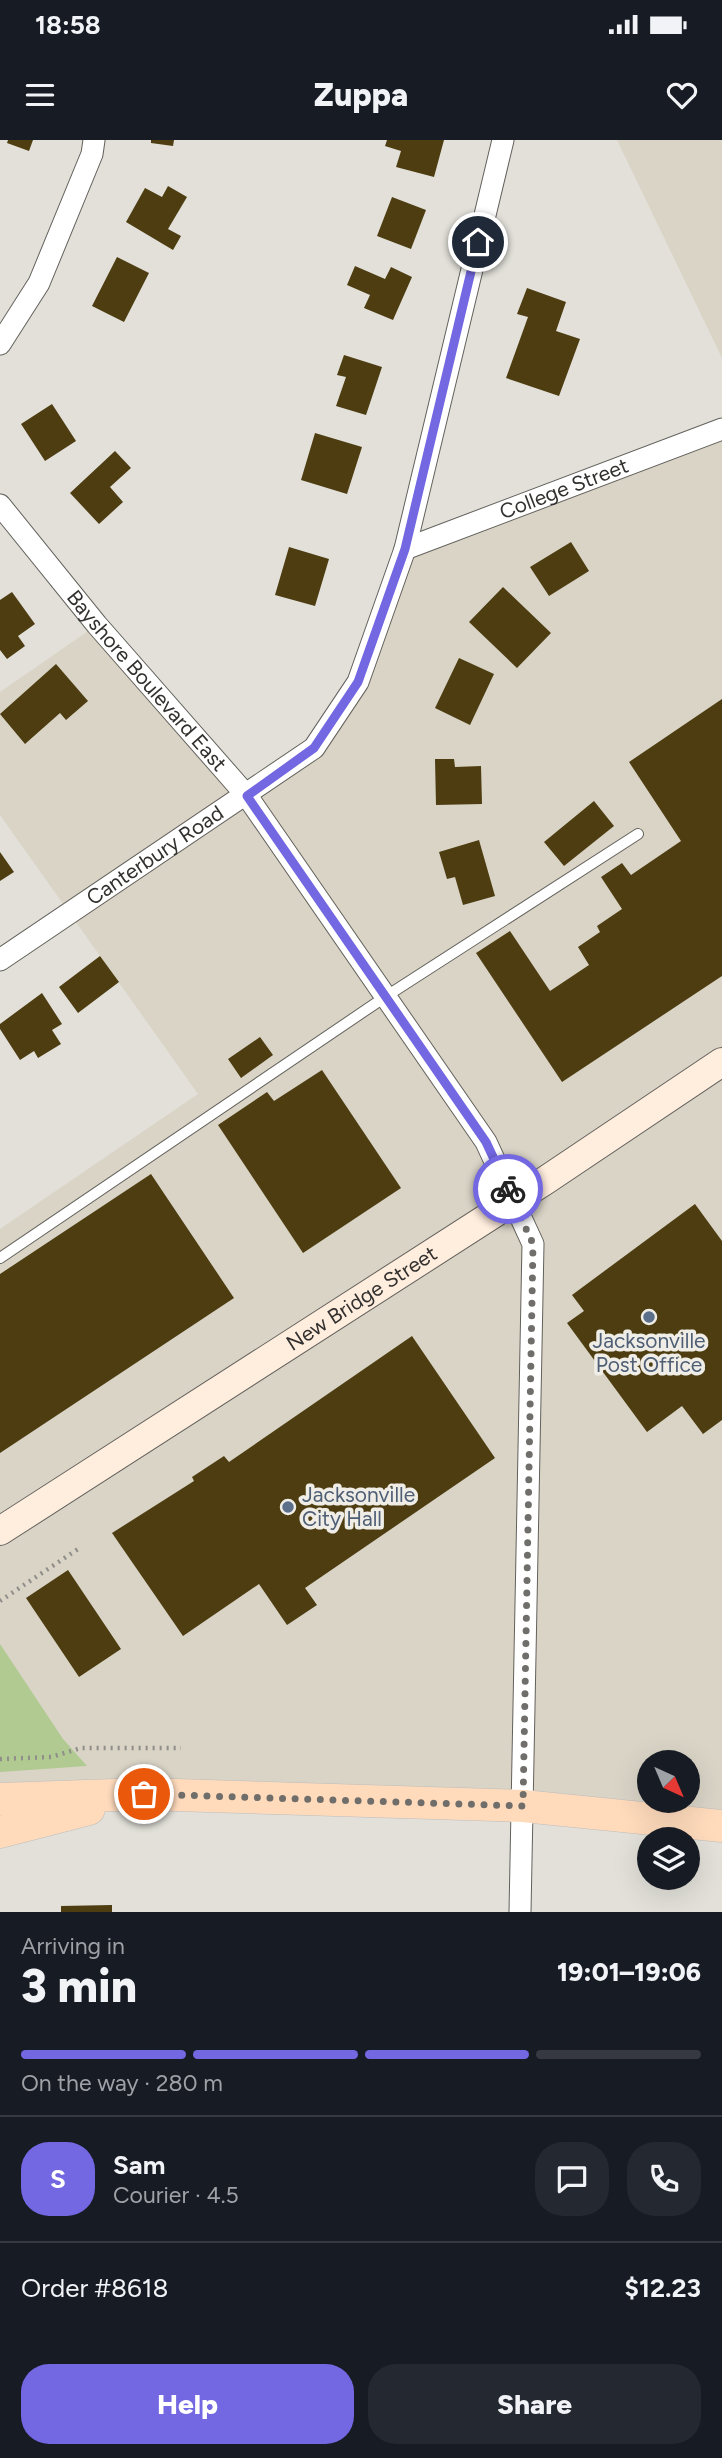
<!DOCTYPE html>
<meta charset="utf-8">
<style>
:root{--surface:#171b24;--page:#242831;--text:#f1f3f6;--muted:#9ea1a6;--line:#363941;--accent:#7367e2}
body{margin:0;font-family:Figtree,sans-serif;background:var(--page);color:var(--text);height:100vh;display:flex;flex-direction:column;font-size:26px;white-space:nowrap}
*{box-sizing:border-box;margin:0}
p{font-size:23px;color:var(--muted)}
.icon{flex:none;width:38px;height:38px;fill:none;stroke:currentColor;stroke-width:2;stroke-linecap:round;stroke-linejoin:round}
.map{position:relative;height:1772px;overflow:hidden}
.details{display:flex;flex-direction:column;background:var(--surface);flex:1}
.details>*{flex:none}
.needle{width:46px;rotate:136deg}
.fabs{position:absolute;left:637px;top:1610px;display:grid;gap:14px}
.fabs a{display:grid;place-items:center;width:63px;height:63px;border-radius:50%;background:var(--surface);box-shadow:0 7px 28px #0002;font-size:35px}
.pin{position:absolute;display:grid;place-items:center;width:60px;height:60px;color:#fff;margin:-30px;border:4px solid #fff;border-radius:50%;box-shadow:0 2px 7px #0007}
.courier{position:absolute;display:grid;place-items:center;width:70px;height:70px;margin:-35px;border:5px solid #7367e2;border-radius:50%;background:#fff;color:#222;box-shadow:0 2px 9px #0007}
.head em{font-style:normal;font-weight:800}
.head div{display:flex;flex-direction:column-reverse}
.head{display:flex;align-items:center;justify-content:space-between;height:119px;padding:0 21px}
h1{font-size:46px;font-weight:800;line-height:52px}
.bar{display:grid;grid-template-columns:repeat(4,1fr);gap:10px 7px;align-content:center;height:84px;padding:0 21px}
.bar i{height:9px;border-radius:5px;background:var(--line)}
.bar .current{background:var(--accent)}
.bar p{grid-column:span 4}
.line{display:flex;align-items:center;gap:18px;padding:0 21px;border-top:2px solid var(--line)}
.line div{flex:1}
.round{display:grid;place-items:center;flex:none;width:74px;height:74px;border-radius:28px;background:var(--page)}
.button{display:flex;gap:14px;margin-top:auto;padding:14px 21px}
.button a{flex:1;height:80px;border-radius:28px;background:var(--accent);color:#fff;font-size:28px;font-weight:800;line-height:80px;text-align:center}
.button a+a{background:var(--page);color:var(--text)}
.status{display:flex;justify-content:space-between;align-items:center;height:49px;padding:0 35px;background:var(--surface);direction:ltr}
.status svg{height:19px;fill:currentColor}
header{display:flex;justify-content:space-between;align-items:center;height:91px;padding:0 21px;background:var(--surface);font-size:32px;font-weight:800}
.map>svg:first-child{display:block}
.built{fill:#d9d4c6;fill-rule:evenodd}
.green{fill:#b1ca92}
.building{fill:#4d3d11}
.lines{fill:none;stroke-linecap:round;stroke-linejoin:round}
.service-casing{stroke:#63615c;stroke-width:12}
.minor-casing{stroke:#63615c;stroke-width:23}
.secondary-casing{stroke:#63615c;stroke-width:30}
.primary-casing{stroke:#bdbdbc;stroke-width:33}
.path{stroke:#8f8e89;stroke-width:4.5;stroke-dasharray:2 5;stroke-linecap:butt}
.service{stroke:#fff;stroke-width:10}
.minor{stroke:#fff;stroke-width:21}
.secondary{stroke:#ffedde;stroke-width:28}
.primary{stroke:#ffdbbc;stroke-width:32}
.done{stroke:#706e6a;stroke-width:7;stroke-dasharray:0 12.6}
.route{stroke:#7367e2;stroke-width:9}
.service-dot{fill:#5c6f8a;stroke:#efede6;stroke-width:2.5}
.labels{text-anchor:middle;stroke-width:7;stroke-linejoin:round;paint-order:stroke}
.street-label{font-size:21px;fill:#32312f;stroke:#efede6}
.service-label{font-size:21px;fill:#4e5e75;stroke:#efede6}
</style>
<div class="status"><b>18:58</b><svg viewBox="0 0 49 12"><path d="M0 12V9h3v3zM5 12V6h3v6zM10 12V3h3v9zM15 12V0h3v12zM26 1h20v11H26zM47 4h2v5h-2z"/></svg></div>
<header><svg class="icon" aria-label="menu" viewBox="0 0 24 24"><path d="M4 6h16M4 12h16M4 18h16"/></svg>Zuppa<svg class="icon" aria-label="heart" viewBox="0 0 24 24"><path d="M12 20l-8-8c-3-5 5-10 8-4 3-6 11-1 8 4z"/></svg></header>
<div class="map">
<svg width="722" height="1772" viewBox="0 0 722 1772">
<rect width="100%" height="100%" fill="#e2e0d9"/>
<!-- built -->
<path class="built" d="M617,0H722V218Z
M722,289V1686L0,1659V1089L198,954L0,675V552L97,485L247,656L314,608L358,542L405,409ZM649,1622H688V1661H649Z"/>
<!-- green -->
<path class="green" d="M0,1504L63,1599L87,1626L0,1632Z"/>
<!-- building -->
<path class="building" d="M8,0H33L29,11L7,3Z
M151,0H174L173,6L151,3Z
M387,0H444L434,37L396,27L401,11L385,6Z
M168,46L187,57L168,89L181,96L173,110L126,82L145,48L162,57Z
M392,57L426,70L411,109L377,96Z
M117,117L149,133L124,182L92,166Z
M355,126L385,139L391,127L412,137L393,180L364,168L370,155L347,145Z
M527,148L566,162L556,191L580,199L559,256L506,238L528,177L517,174Z
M344,215L382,227L366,275L336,266L346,237L337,235Z
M52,264L76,301L45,321L21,284Z
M315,293L362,307L347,354L301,340Z
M115,311L131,328L110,347L123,362L99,384L70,353Z
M571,402L589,431L549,456L530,427Z
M289,407L329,419L315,466L275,455Z
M503,447L551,493L517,528L469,482Z
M12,452L35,484L18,496L25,506L7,519L0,510V460Z
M459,518L494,534L470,585L435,568Z
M56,524L88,561L66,580L60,573L25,604L0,574Z
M722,559V836L562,942L476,813L510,791L550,851L589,825L578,807L600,792L597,786L622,769L601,737L622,723L631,735L681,701L629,622Z
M435,619H454L455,627L481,626L482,664L436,665Z
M594,661L614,686L564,726L544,702Z
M479,700L495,756L463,765L455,737L447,739L439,712Z
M0,712L14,732L0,741Z
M100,816L119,842L78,873L59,847Z
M42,853L62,884L52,890L61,904L38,918L34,911L20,920L0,889V884Z
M260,897L273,915L241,938L228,919Z
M322,930L401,1048L303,1113L218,985L267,952L274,961Z
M151,1034L234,1158L0,1313V1134Z
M695,1064L722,1101V1280L703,1294L682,1266L647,1292L567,1183L584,1171L572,1155Z
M412,1196L495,1318L305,1448L317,1465L287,1485L259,1444L183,1496L112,1393L194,1341L192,1337L224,1316L229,1322Z
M68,1430L121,1509L79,1537L26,1458Z
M112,1765V1772H61V1766Z"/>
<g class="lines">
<!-- service casing -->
<g class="service-casing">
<path id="service" d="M0,1118L385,857L638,694"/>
</g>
<!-- minor casing -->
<g class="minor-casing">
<g id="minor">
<path d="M0,204L39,143L92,14L94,0"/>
<path id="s1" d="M0,365L97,485L247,656L486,1002L533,1104L520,1772"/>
<path id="s2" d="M405,409L722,289"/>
<path id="s3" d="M0,820L314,608L358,542L405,409L503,0"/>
</g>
</g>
<!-- secondary casing -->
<g class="secondary-casing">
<g id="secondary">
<path id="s4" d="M0,1391L546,1040L722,922"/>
</g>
</g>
<!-- primary casing -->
<g class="primary-casing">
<path id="primary" d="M0,1659L144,1654L523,1666L722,1686
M0,1692L89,1669"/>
</g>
<!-- path -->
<path class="path" d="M0,1461L78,1409
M0,1619L51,1617L81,1608H181"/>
<!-- service -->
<use href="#service" class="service"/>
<!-- minor -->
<use href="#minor" class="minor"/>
<!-- secondary -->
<use href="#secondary" class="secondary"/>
<!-- primary -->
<use href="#primary" class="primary"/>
</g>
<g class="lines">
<!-- done -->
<path class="done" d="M144,1654L523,1666L533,1104L508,1049"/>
<!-- route -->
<path class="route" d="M478,102L405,409L358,542L314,608L247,656L486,1002L508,1049"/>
</g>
<!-- markers -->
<g class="service-dot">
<circle cx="649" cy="1177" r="7"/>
<circle cx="288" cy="1367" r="7"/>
</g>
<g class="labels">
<!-- street labels -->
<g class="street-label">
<text dy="7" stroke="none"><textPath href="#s2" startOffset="170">College Street</textPath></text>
<text dy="7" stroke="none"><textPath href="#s1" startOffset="229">Bayshore Boulevard East</textPath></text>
<text dy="7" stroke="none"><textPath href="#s3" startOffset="187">Canterbury Road</textPath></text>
<text dy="7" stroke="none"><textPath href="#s4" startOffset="430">New Bridge Street</textPath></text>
</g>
<!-- service labels -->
<g class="service-label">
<text x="649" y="1208">Jacksonville<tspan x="649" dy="24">Post Office</tspan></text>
<text x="302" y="1362" text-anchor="start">Jacksonville<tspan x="302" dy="24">City Hall</tspan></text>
</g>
</g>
</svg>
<div class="fabs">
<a><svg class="needle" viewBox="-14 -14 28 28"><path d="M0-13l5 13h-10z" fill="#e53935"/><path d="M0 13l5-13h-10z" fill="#9ea1a6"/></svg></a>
<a><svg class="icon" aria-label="layers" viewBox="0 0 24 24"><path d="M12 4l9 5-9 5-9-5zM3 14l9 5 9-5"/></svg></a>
</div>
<div class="pin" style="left:144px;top:1654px;background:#ea580c"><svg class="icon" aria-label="bag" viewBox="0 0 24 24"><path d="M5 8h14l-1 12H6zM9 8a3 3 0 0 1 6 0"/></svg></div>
<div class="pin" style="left:478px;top:102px;background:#1f2937"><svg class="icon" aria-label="home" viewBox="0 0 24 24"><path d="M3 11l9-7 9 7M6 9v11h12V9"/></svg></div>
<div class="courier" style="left:508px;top:1049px"><svg class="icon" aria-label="bike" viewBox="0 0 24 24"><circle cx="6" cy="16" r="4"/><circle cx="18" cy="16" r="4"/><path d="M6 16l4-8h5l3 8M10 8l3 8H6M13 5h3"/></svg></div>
</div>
<section class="details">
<div class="head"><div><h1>3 min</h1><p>Arriving in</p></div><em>19:01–19:06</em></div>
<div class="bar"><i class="current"></i><i class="current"></i><i class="current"></i><i></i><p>On the way · 280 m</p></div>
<div class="line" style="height:126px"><b class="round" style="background:var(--accent);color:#fff">S</b><div><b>Sam</b><p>Courier · 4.5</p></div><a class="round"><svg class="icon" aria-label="chat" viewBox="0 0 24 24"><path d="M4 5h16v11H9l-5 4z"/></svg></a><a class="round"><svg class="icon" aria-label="phone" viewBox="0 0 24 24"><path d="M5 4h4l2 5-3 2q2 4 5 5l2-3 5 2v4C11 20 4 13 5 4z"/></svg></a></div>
<div class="line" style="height:91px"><div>Order #8618</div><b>$12.23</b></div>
<div class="button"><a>Help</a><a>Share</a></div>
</section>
